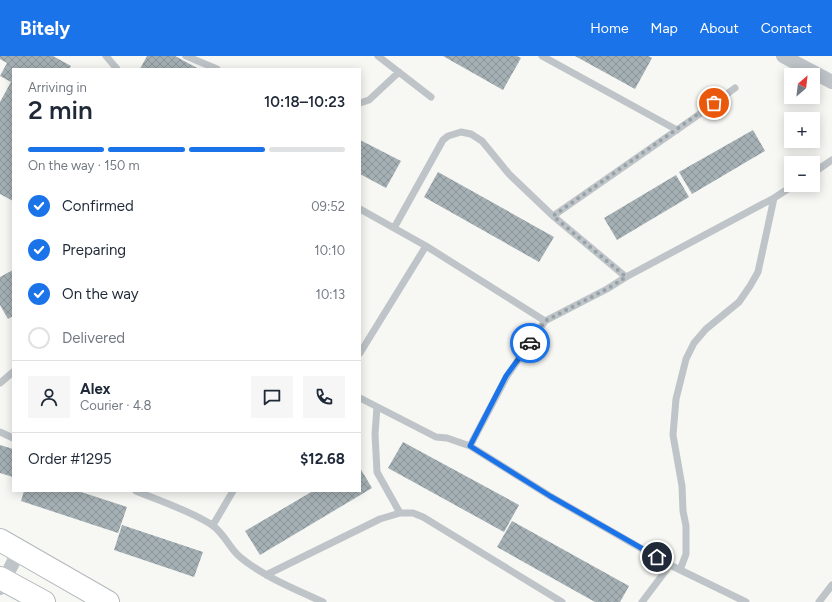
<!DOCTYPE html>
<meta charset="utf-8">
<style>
:root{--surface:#fff;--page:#f6f6f7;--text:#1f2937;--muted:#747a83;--line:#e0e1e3;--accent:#1a73e8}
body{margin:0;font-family:Figtree,sans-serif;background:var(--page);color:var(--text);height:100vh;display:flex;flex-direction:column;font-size:15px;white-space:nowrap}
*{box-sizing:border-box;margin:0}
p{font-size:13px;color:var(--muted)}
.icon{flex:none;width:22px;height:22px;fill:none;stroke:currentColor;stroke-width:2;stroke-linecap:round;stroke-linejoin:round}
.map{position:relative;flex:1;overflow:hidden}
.details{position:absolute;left:12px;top:12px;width:349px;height:424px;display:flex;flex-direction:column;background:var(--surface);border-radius:0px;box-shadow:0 2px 10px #0003}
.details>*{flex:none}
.needle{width:26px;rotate:28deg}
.controls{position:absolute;left:784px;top:12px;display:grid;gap:8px}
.controls a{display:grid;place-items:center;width:36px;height:36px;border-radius:0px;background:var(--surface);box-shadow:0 2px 10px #0003;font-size:20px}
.pin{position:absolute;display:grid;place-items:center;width:34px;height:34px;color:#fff;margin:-17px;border:2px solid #fff;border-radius:50%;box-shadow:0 1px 4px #0007}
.courier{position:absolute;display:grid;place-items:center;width:40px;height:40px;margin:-20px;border:3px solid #1a73e8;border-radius:50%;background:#fff;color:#222;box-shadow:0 1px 5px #0007}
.overview em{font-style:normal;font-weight:600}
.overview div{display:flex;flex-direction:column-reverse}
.overview{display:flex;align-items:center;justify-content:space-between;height:68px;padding:0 16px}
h1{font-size:26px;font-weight:600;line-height:30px}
.bar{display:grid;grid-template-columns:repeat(4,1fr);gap:6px 4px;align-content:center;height:48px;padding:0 16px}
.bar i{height:5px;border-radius:3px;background:var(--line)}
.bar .current{background:var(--accent)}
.bar p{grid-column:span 4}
.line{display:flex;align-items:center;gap:10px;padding:0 16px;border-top:1px solid var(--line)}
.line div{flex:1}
.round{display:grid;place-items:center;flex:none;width:42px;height:42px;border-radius:0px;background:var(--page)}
ol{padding:0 16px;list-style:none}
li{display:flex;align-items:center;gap:12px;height:44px}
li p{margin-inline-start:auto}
li .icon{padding:4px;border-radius:50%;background:var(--accent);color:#fff;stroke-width:4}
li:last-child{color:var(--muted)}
li i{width:22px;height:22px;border:2px solid var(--line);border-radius:50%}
header{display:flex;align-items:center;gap:24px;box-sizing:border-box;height:56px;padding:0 20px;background:var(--accent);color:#fff}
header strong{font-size:19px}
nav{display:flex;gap:22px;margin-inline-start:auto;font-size:14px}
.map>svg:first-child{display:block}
.building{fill:url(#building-cross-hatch)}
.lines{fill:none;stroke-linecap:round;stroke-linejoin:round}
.primary-casing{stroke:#b2b8bb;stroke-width:24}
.lane{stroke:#bec4c7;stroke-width:7}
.street{stroke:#bec4c7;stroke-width:14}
.primary{stroke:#fff;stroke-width:22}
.done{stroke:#97a3a8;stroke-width:4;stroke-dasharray:0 7.2}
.route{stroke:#1a73e8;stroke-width:5}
</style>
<header>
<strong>Bitely</strong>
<nav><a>Home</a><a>Map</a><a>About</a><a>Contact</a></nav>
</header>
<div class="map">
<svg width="832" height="546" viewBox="0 0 832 546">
<defs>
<pattern id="building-cross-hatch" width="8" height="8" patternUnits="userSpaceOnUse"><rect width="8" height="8" fill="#a5b0b4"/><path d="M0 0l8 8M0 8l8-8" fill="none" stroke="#8a9498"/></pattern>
</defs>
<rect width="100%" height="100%" fill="#f7f7f4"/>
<!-- building -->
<path class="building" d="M0,0H53L71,10L69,13H13V145L0,138V46L11,26L0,20L7,7L0,3Z
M147,0H175L199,13H140Z
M443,0H517L521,2L503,34Z
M575,0H648L652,2L635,33Z
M753,74L765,95L692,138L679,116Z
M360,84L401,105L386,132L360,118Z
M438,116L554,181L539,206L424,141Z
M676,119L689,141L617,184L604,162Z
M13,214V260L8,263L0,249V221Z
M403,386L519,449L504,476L388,412Z
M0,389L13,393V421L0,417Z
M360,412L372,432L260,499L245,475L313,435H360Z
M24,435H78L127,451L118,477L21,445Z
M512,465L629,530L620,546H595L497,491Z
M122,469L203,496L194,521L114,494Z"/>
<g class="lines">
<!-- primary casing -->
<g class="primary-casing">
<path id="primary" d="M0,484L108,546
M0,522L44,546"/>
</g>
<!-- lane -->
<path class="lane" d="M106,0L117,13
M186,0L217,13
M378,0L431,41
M542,0L677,74
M360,47L369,44L399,16
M813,117L832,104
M360,153L426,190L545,265
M553,160L694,62L735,32
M394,172L443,84L448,80L461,76L471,78L482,85L509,118L553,160L626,221
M360,297L426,190
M0,327L13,316
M360,342L436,381L447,382L470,390L550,440L670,509L746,546
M377,351L375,378L377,416L400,457
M0,376L13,382
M470,390L507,320L545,265L607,233L626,221L774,142L794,129
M136,435C160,445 191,455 212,469C225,478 229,492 240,501C264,521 295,533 323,546
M213,469L233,435
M680,514L686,498V470L683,455L682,430L673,379L676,343L686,303L694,287L706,273L739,246L750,230L758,216L774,142
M266,519L380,463L400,457H413L423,461L562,546
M642,546L670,509
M819,546L832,529"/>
<!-- street -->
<path class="street" d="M783,0L832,26
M0,532L19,495"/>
<!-- primary -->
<use href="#primary" class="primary"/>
</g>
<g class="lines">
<!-- done -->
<path class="done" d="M530,287L545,265L607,233L626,221L553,160L714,47"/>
<!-- route -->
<path class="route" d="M530,287L506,320L470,390L550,440L657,501"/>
</g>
</svg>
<div class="controls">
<a><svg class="needle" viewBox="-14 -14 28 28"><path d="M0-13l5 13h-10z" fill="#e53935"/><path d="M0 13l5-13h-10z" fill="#747a83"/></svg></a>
<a>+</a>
<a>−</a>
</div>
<div class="pin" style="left:714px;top:47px;background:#ea580c"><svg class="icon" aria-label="bag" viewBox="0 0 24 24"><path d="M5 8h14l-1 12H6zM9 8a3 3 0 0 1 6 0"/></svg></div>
<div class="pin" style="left:657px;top:501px;background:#1f2937"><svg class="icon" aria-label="home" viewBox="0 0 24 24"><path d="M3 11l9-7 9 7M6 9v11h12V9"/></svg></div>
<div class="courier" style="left:530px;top:287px"><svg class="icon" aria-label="car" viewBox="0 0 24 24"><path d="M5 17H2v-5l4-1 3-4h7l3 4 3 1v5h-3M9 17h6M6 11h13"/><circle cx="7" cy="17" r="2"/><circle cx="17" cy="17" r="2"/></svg></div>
<section class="details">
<div class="overview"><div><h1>2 min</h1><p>Arriving in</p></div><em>10:18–10:23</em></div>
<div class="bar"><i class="current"></i><i class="current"></i><i class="current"></i><i></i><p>On the way · 150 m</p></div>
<ol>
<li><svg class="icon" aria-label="check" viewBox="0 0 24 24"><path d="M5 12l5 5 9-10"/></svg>Confirmed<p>09:52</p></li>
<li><svg class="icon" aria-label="check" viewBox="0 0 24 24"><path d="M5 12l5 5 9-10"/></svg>Preparing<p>10:10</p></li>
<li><svg class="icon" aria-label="check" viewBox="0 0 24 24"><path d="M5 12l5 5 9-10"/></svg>On the way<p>10:13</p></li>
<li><i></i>Delivered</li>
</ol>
<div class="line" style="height:72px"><a class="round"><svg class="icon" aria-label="person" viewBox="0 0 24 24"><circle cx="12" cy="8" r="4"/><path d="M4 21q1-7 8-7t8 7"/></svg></a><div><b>Alex</b><p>Courier · 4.8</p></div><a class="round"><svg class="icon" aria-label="chat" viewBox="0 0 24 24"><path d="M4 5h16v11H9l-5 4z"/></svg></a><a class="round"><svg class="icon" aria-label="phone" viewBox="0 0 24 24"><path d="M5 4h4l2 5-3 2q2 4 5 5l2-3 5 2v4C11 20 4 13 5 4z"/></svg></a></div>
<div class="line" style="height:52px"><div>Order #1295</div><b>$12.68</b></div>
</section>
</div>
